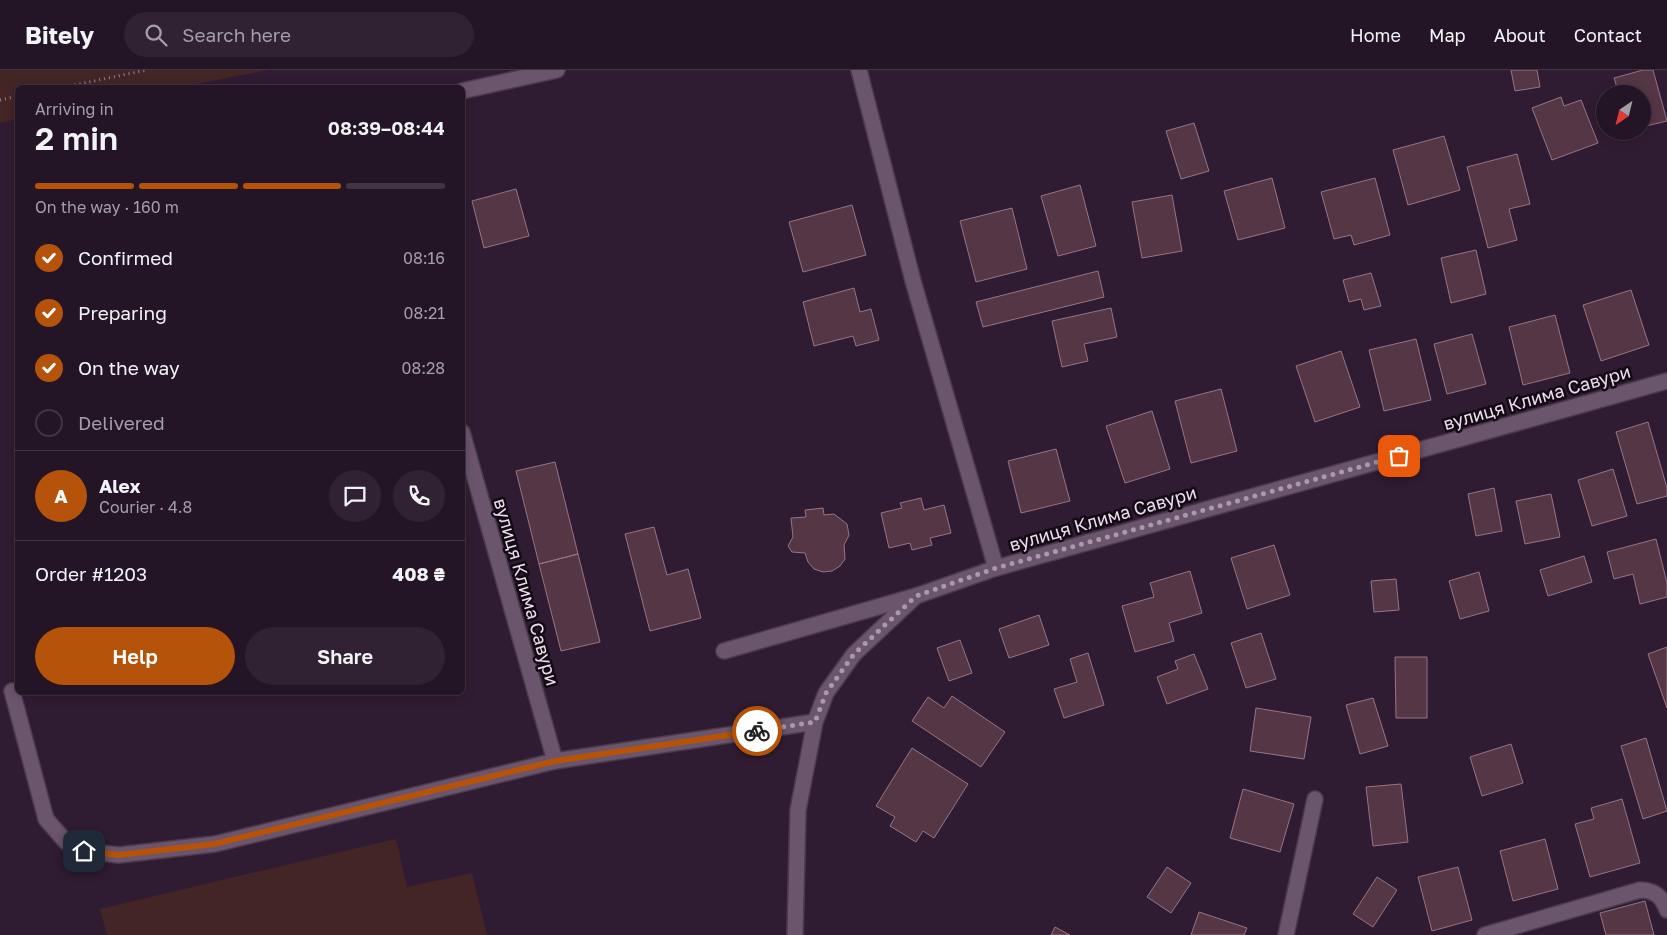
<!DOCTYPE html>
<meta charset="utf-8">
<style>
:root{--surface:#241526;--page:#302232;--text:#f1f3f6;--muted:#a39fa7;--line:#413443;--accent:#b45309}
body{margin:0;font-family:"Golos Text",sans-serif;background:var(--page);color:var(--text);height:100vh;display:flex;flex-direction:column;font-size:19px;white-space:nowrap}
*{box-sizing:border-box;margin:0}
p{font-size:16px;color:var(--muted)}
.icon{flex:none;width:28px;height:28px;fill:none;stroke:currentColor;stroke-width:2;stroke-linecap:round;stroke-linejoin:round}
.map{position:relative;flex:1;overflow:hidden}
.panel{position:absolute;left:15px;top:15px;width:450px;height:610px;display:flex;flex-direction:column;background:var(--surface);border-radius:8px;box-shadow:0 2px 12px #0003,0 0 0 1px var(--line)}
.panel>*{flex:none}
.needle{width:32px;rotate:215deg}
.tools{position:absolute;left:1596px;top:15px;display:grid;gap:10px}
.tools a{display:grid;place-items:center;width:55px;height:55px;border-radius:50%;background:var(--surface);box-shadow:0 2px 12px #0003,0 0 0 1px var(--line);font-size:25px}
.pin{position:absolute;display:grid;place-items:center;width:42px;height:42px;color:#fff;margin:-21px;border-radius:10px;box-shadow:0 2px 8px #0006}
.courier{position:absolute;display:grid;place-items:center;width:50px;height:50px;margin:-25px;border:4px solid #b45309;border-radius:50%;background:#fff;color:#222;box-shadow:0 1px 6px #0007}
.head em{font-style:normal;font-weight:600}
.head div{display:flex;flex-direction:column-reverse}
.head{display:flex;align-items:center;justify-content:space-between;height:85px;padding:0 20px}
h1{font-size:32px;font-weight:600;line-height:38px}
.bar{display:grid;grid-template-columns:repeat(4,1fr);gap:8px 5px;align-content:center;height:60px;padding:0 20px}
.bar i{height:6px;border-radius:4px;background:var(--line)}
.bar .current{background:var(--accent)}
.bar p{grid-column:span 4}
.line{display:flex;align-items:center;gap:12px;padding:0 20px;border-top:1px solid var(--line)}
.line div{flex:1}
.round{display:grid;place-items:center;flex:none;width:52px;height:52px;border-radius:26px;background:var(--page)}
ol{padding:0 20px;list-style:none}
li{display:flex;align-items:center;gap:15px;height:55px}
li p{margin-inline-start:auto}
li .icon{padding:5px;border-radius:50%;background:var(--accent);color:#fff;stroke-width:4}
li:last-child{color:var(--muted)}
li i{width:28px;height:28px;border:2px solid var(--line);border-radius:50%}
.primary-button{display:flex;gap:10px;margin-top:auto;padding:10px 20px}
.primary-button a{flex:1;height:58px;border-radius:30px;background:var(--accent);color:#fff;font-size:20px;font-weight:600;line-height:58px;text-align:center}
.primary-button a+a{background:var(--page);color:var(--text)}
header{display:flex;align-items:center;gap:30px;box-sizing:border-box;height:70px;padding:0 25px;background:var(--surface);border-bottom:1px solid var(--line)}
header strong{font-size:24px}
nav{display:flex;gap:28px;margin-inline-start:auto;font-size:18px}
.search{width:350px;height:45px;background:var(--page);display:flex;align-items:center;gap:12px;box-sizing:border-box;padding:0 18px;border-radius:28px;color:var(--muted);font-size:19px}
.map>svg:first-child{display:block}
.green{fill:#432526}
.building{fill:#543644;stroke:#977584}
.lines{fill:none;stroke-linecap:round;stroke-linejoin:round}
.service-casing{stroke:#4a3a4c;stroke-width:18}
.minor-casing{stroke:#4a3a4c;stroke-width:18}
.path{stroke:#968698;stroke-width:3;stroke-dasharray:1 4;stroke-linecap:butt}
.service{stroke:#6b556d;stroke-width:15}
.minor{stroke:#6b556d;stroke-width:15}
.done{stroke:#a999ab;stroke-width:5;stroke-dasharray:0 9}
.route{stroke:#b45309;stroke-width:6}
.labels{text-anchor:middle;stroke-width:5;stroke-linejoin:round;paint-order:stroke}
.street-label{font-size:18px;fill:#eaddec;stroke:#130a14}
</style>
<header>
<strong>Bitely</strong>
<div class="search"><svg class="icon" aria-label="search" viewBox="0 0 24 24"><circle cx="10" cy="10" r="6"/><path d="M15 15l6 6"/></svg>Search here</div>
<nav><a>Home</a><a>Map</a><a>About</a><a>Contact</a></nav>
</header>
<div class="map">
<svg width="1667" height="865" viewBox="0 0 1667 865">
<rect width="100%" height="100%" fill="#301c32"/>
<!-- green -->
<path class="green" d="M0,0H269L180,17L18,18L17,49L0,53Z
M396,769L407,817L472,803L487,865H107L100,839Z"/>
<!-- building -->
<path class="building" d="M1511,0H1537L1540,17L1515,21Z
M1643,0H1653L1667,51L1642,57V24H1619L1614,8Z
M1561,27L1564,36L1581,30L1598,73L1552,90L1532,38Z
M1194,53L1209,101L1181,109L1166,61Z
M1444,66L1460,120L1408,135L1393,80Z
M1517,84L1530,134L1509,139L1517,170L1488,178L1467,97Z
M1272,108L1285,158L1238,170L1224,121Z
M1375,108L1390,165L1354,175L1351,165L1334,169L1321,122Z
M1080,115L1096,176L1058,186L1041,126Z
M516,119L529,166L484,178L472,131Z
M1172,125L1182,181L1142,188L1132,132Z
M852,135L866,185L803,202L789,152Z
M1012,138L1027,199L976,212L960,151Z
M1476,180L1486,224L1451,233L1441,188Z
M1098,201L1104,227L983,257L976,232Z
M1371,203L1381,236L1364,240L1361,229L1349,232L1343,210Z
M854,218L860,242L871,239L879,270L856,276L853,266L814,276L803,232Z
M1631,220L1649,275L1601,291L1583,235Z
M1111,238L1117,267L1084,274L1088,291L1062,297L1052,251Z
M1555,245L1570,303L1523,315L1509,257Z
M1472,264L1486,314L1447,324L1434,274Z
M1416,269L1431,330L1384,341L1369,280Z
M1341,281L1360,337L1315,352L1296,296Z
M1221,319L1237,381L1191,393L1175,331Z
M1152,341L1170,399L1125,413L1106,356Z
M1648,352L1667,418V426L1637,434L1616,362Z
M1056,379L1070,431L1021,443L1008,391Z
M555,392L578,484L539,494L516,401Z
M1613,399L1627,446L1592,456L1578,410Z
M1494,418L1502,461L1476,466L1468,424Z
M1551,424L1560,467L1525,474L1516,431Z
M921,428L924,440L944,435L951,463L930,468L932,475L912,480L910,473L889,478L881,443L902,438L900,433Z
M823,438L824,445L834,444L847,454L849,465L844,475L845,489L840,496L832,501L823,502L814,499L808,492L805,483L792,482L788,476L793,467L791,448L806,447L805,440Z
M654,457L667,505L688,499L701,548L650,561L625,464Z
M1656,469L1667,513V527L1640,534L1633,504L1614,509L1607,482Z
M1274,475L1290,525L1247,539L1231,488Z
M578,484L600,572L561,581L539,494Z
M1584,486L1592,512L1548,526L1540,500Z
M1190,501L1202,543L1169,553L1174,571L1135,582L1122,536L1154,527L1150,513Z
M1479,502L1489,541L1460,549L1449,511Z
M1396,509L1399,540L1374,542L1371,511Z
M1039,545L1049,575L1009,588L999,559Z
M1261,563L1276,609L1246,618L1231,573Z
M960,570L972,603L949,611L937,578Z
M1667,577V638L1648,584Z
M1088,583L1104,635L1064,648L1054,619L1077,612L1070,589Z
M1194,584L1208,619L1167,634L1157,607L1178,599L1175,591Z
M1395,587H1427V648H1396Z
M952,626L1005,662L981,697L912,651L928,627L944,638Z
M1373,628L1388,676L1360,684L1346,635Z
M1256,638L1311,647L1304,689L1250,681Z
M1646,668L1667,741L1643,749L1621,676Z
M1511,674L1523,713L1482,726L1470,687Z
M912,678L968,714L934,768L923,761L916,772L890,756L895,747L876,736Z
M1401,714L1408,772L1373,776L1366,717Z
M1243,719L1294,734L1280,782L1230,768Z
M1622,729L1640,793L1590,807L1575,754L1594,749L1591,738Z
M1545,769L1558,819L1513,831L1500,781Z
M1167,797L1191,813L1171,843L1147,827Z
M1458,797L1472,850L1432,861L1418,807Z
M1377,807L1397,820L1373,857L1353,844Z
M1645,831L1654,865H1606L1600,843Z
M1199,842L1247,858L1244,865H1191Z
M1055,857L1070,865H1051Z"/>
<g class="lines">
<!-- service casing -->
<g class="service-casing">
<path id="service" d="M859,0L913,211L996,498
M724,581L916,526
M12,621L46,749L66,772L84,781L119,785L215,774L555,691"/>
</g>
<!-- minor casing -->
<g class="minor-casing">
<path id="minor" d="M462,21L557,0
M462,362L555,691L815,652
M795,865L798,740L815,652L826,623L854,584L916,526L996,498L1667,311
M1286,865L1315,729
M1485,865L1640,820C1654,820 1662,826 1667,840"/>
</g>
<!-- path -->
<path class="path" d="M60,18L147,0
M0,30L18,26"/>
<!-- service -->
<use href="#service" class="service"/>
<!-- minor -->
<use href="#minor" class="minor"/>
</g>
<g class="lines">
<!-- done -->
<path class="done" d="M757,661L815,652L826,623L854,584L916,526L996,498L1399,386"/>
<!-- route -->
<path class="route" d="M84,781L119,785L214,774L555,691L757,661"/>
</g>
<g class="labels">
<!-- street labels -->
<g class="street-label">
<text transform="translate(1537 328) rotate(-16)" y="6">вулиця Клима Савури</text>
<text transform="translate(1103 449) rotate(-16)" y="6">вулиця Клима Савури</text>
<text transform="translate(526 522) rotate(74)" y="6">вулиця Клима Савури</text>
</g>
</g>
</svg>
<div class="tools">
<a><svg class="needle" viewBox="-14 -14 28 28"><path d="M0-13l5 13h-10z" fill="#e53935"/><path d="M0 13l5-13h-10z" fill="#a39fa7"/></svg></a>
</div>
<div class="pin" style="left:1399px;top:386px;background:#ea580c"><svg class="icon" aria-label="bag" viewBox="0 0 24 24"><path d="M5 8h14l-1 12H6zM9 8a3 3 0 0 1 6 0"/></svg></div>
<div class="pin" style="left:84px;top:781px;background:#1f2937"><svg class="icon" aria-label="home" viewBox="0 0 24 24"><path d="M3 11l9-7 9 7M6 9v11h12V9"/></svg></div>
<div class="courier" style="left:757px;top:661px"><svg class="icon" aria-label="bike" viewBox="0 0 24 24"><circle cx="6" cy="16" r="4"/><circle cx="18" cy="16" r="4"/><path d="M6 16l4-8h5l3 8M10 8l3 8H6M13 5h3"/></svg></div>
<section class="panel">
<div class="head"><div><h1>2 min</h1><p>Arriving in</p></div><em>08:39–08:44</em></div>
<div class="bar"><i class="current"></i><i class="current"></i><i class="current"></i><i></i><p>On the way · 160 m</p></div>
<ol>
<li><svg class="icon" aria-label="check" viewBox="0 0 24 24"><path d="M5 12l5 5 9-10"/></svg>Confirmed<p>08:16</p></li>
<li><svg class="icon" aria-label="check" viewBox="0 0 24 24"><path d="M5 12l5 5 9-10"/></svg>Preparing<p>08:21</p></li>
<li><svg class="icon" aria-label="check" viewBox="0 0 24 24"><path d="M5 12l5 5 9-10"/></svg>On the way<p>08:28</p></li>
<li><i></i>Delivered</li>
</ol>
<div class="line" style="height:90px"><b class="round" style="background:var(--accent);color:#fff">A</b><div><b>Alex</b><p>Courier · 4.8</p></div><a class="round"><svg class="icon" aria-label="chat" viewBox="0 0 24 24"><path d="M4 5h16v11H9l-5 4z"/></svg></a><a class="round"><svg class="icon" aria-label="phone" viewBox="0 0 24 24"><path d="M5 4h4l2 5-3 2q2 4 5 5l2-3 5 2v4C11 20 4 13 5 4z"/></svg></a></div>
<div class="line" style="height:65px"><div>Order #1203</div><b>408 ₴</b></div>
<div class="primary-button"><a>Help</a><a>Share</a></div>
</section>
</div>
